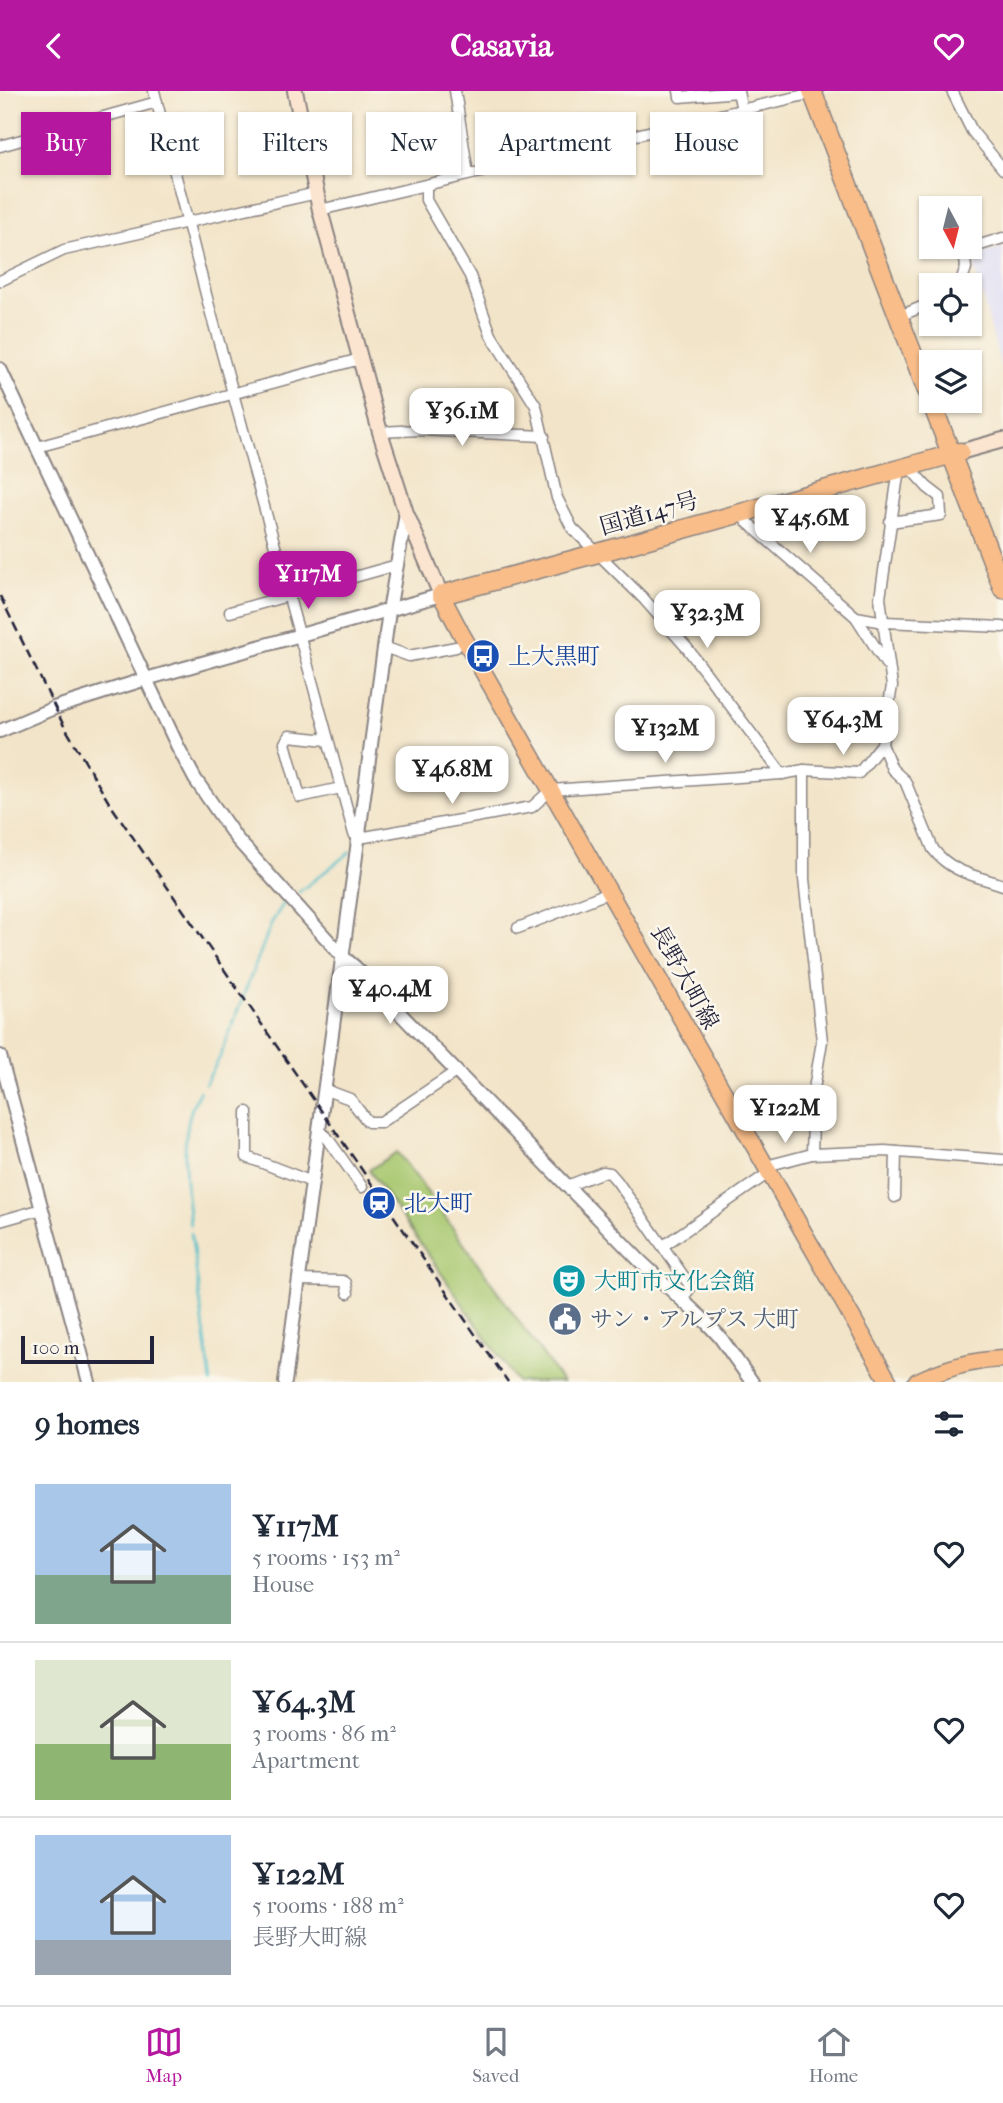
<!DOCTYPE html>
<html lang="en">
<head>
<meta charset="utf-8">
<style>
	:root { --surface:#fff; --page:#f6f6f7; --text:#1f2937; --muted:#747a83; --line:#e0e1e3; --accent:#b5179e }
	body { margin:0; font-family:"IM FELL French Canon","Noto Serif JP",serif; background:var(--page); color:var(--text); height:100vh; display:flex; flex-direction:column; font-size:26px; white-space:nowrap }
	* { box-sizing:border-box; margin:0 }
	p { font-size:23px; color:var(--muted) }
	.icon { flex:none; width:38px; height:38px; fill:none; stroke:currentColor; stroke-width:2; stroke-linecap:round; stroke-linejoin:round }
	.map { position:relative; height:1291px; overflow:hidden }
	.details { display:flex; flex-direction:column; background:var(--surface); flex:1 }
	.details>* { flex:none }
	.banner { position:absolute; left:21px; top:21px; width:962px; height:63px; display:flex; gap:14px }
	.needle { width:46px; rotate:173deg }
	.buttons { position:absolute; left:919px; top:105px; display:grid; gap:14px }
	.buttons a { display:grid; place-items:center; width:63px; height:63px; border-radius:0px; background:var(--surface); box-shadow:0 2px 5px #0004; font-size:35px }
	.scale { position:absolute; left:21px; bottom:18px; width:133px; box-sizing:border-box; padding-left:7px; border:4px solid #22223b; border-top:0; font-size:19px; line-height:24px; white-space:nowrap; color:#22223b; -webkit-text-stroke:5px #fbf7ec; paint-order:stroke }
	.price { position:absolute; translate:-50% -60px; padding:0 16px; border-radius:14px; background:#fff; color:#222; font-size:23px; line-height:46px; filter:drop-shadow(0 2px 4px #0008) }
	.price::after { content:''; position:absolute; left:50%; top:42px; width:21px; height:16px; margin-left:-10px; background:inherit; clip-path:polygon(0 0,100% 0,50% 100%) }
	.price.current { background:var(--accent); color:#fff }
	ul { padding:0; list-style:none }
	li { display:flex; align-items:center; gap:21px; height:175px; padding:0 35px }
	li+li { border-top:2px solid var(--line) }
	li span { display:grid; place-items:center; flex:none; width:196px; height:140px; border-radius:0px; color:#555 }
	li>.icon { margin-inline-start:auto }
	span .icon { width:84px; height:84px; fill:#fffc; stroke-width:1 }
	li b { font-size:30px }
	h2 { display:flex; justify-content:space-between; align-items:center; height:84px; padding:0 35px; font-size:30px }
	.tag { padding:0 24px; border-radius:0px; background:var(--surface); box-shadow:0 2px 5px #0004; font-size:24px; line-height:63px }
	.tag.current { background:var(--accent); color:#fff }
	header { display:flex; justify-content:space-between; align-items:center; height:91px; padding:0 35px; background:var(--accent); color:#fff; font-size:32px; font-weight:800 }
	.tab-bar { display:flex; justify-content:space-around; align-items:center; height:98px; border-top:2px solid var(--line); background:var(--surface); font-size:19px; color:var(--muted) }
	.tab-bar a { display:grid; justify-items:center; gap:4px }
	.tab-bar .current { color:var(--accent) }
	.map>svg:first-child { display:block }
</style>
</head>
<body>
<header><svg class="icon" aria-label="back" viewBox="0 0 24 24"><path d="M15 5l-7 7 7 7"/></svg>Casavia<svg class="icon" aria-label="heart" viewBox="0 0 24 24"><path d="M12 20l-8-8c-3-5 5-10 8-4 3-6 11-1 8 4z"/></svg></header>
<div class="map">
<svg width="1003" height="1291" viewBox="0 0 1003 1291">
	<rect width="100%" height="100%" fill="#fbf7ec"/>
	<filter id="ink" filterUnits="userSpaceOnUse"><feTurbulence type="fractalNoise" baseFrequency=".0143" numOctaves="2"/><feDisplacementMap in="SourceGraphic" scale="14" xChannelSelector="R" yChannelSelector="G"/><feConvolveMatrix kernelMatrix="1 2 1 2 8 2 1 2 1" color-interpolation-filters="sRGB"/></filter>
	<filter id="wash" filterUnits="userSpaceOnUse"><feTurbulence type="fractalNoise" baseFrequency=".00686" numOctaves="4" result="noise"/><feDisplacementMap in="SourceGraphic" scale="28" xChannelSelector="R" yChannelSelector="G"/><feGaussianBlur stdDeviation="1.57" result="paint"/><feColorMatrix in="noise" values="0 0 0 0 0 0 0 0 0 0 0 0 0 0 0 0 0 1.4 0 .05"/><feComposite in="paint" operator="in"/></filter>
	<g filter="url(#wash)">
		<rect width="100%" height="100%" fill="#f2e4c8"/>
		<polygon fill="#d7d7f8" points="1003,156 1003,284 972,166"/>
		<polygon fill="#a8c870" stroke="#657556" stroke-width="2" points="397,1061 420,1091 562,1291 517,1291 369,1079"/>
		<g fill="none" stroke-linecap="round" stroke-linejoin="round">
			<g stroke="#50bdc9" stroke-width="2.5">
				<polyline points="299,801 350,761"/>
				<polyline points="205,993 219,968 272,831 284,812"/>
				<path d="M 190,1134 C 186,1092 177,1037 200,1000"/>
				<polyline points="191,1142 211,1291"/>
			</g>
		</g>
	</g>
	<g filter="url(#ink)">
		<g fill="none" stroke-linecap="round" stroke-linejoin="round">
			<g stroke="#8a8382" stroke-width="13">
				<g id="minor">
					<polyline points="154,0 209,215 354,743 358,746 365,746 532,716 551,699 782,683 804,679 859,682 882,653"/>
					<polyline points="455,0 468,83"/>
					<polyline points="679,0 680,6 738,1 742,19"/>
					<polyline points="952,0 972,40 1003,78"/>
					<polyline points="0,55 157,11"/>
					<polyline points="426,95 426,109 470,185 491,244 536,315 557,407 572,437 643,507 687,557 782,683"/>
					<polyline points="320,119 813,2"/>
					<polyline points="0,190 64,159 317,102"/>
					<polyline points="960,194 966,177 964,159 1003,147"/>
					<polyline points="907,222 931,212"/>
					<polyline points="380,341 419,339 544,345"/>
					<polyline points="37,356 360,268"/>
					<path d="M 899,378 L 880,507 L 892,595 L 882,653 L 892,678 L 905,690 L 933,758 C 951,782 977,785 1003,794"/>
					<polyline points="741,422 747,431 856,526 886,573"/>
					<polyline points="890,431 941,424 940,406 927,396 908,375"/>
					<polyline points="230,521 397,474"/>
					<polyline points="856,526 884,531 1003,536"/>
					<polyline points="384,556 409,565 456,556"/>
					<polyline points="327,649 289,645 285,652 300,706 341,697"/>
					<polyline points="804,679 804,788 822,950 814,998 812,1063"/>
					<polyline points="518,837 610,801"/>
					<polyline points="326,999 350,1008 368,1031 381,1031 457,980"/>
					<polyline points="247,1021 247,1066 312,1091"/>
					<polyline points="319,1041 326,1045 362,1096"/>
					<polyline points="766,1075 812,1063 885,1060 1003,1069"/>
					<polyline points="567,1095 603,1081 610,1082 617,1090 691,1196 681,1209"/>
					<polyline points="895,1106 896,1061"/>
					<polyline points="0,1130 42,1118"/>
					<polyline points="663,1155 770,1081"/>
					<polyline points="299,1189 343,1190 346,1192 348,1202"/>
				</g>
			</g>
			<g stroke="#8a8382" stroke-width="16">
				<g id="tertiary">
					<polyline points="0,278 178,656 195,688 236,747 343,866 355,876 640,1170 707,1232 720,1246 752,1291"/>
					<polyline points="0,640 54,617 146,588 441,504"/>
					<polyline points="0,965 89,1291"/>
					<polyline points="285,1291 389,520 406,422"/>
				</g>
			</g>
			<g stroke="#8a8382" stroke-width="18">
				<g id="secondary">
					<polyline points="295,0 320,119 380,341 406,422 441,504"/>
					<polyline points="960,361 1003,349"/>
				</g>
			</g>
			<g stroke="#8a8382" stroke-width="19">
				<g id="primary">
					<polyline points="441,504 461,542 889,1291"/>
					<path d="M 916,1291 C 943,1278 973,1269 1003,1268"/>
				</g>
			</g>
			<g stroke="#8a8382" stroke-width="21">
				<g id="trunk">
					<polyline points="812,0 1003,498"/>
					<polyline points="441,504 598,462 960,361"/>
				</g>
			</g>
			<use href="#minor" stroke="#fff" stroke-width="10"/>
			<use href="#tertiary" stroke="#fff" stroke-width="12"/>
			<use href="#secondary" stroke="#fce5d0" stroke-width="14"/>
			<use href="#primary" stroke="#f8bd89" stroke-width="16"/>
			<use href="#trunk" stroke="#f8bd89" stroke-width="18"/>
			<polyline stroke="#22223b" stroke-width="2.5" stroke-dasharray="10 5" stroke-linecap="butt" points="0,505 63,633 108,710 508,1291"/>
		</g>
	</g>
	<defs>
		<g id="bus-disc" transform="scale(1.75)"><circle r="9.5" fill="#1a4fb4" stroke="#fbf7ec"/><path d="M-5-6H5V4H4V6H2V4H-2V6H-4V4H-5ZM-3.5-4V0h7V-4ZM-3.5 1.2v1.5H-2V1.2ZM2 1.2v1.5H3.5V1.2Z" fill="#fff"/></g>
		<g id="station-disc" transform="scale(1.75)"><circle r="9.5" fill="#1a4fb4" stroke="#fbf7ec"/><path d="M-3-6H3Q5-6 5-4V2Q5 4 3 4L4.5 6H3L1.5 4h-3L-3 6H-4.5L-3 4Q-5 4-5 2V-4Q-5-6-3-6ZM-3.5-4v3h7v-3ZM-3.5 1v1.5H-2V1ZM2 1v1.5H3.5V1Z" fill="#fff"/></g>
		<g id="theatre-disc" transform="scale(1.75)"><circle r="9.5" fill="#0f9aa8" stroke="#fbf7ec"/><path d="M-5-5.5Q0-4 5-5.5V0Q5 5 0 6Q-5 5-5 0ZM-3.3-2.5H-1v1.5H-3.3ZM1-2.5H3.3v1.5H1ZM-2.8 1Q0 5.5 2.8 1Z" fill="#fff"/></g>
		<g id="civic-disc" transform="scale(1.75)"><circle r="9.5" fill="#5c6f8a" stroke="#fbf7ec"/><path d="M-.6-6.5H3V-4.5H.6V-3L4-1V1h2V6H-6V1h2V-1L-.6-3ZM-1.2 2.5V6h2.4V2.5Z" fill="#fff"/></g>
	</defs>
	<g fill-rule="evenodd">
		<use href="#bus-disc" x="483" y="565"/>
		<use href="#station-disc" x="379" y="1112"/>
		<use href="#theatre-disc" x="569" y="1190"/>
		<use href="#civic-disc" x="565" y="1228"/>
	</g>
	<g text-anchor="middle" stroke-width="5" stroke-linejoin="round" paint-order="stroke">
		<g font-size="23" fill="#22223b" stroke="#fbf7ec">
			<text transform="translate(649 422) rotate(-16)" y="8">国道147号</text>
			<text transform="translate(685 886) rotate(61)" y="8">長野大町線</text>
		</g>
		<g font-size="23" fill="#164399" stroke="#fbf7ec" text-anchor="start">
			<text x="508" y="573">上大黒町</text>
			<text x="404" y="1120">北大町</text>
		</g>
		<g font-size="23" fill="#0d838f" stroke="#fbf7ec" text-anchor="start">
			<text x="594" y="1198">大町市文化会館</text>
		</g>
		<g font-size="23" fill="#4e5e75" stroke="#fbf7ec" text-anchor="start">
			<text x="590" y="1236">サン・アルプス 大町</text>
		</g>
	</g>
</svg>
<div class="buttons">
<a><svg class="needle" viewBox="-14 -14 28 28"><path d="M0-13l5 13h-10z" fill="#e53935"/><path d="M0 13l5-13h-10z" fill="#747a83"/></svg></a>
<a><svg class="icon" aria-label="locate" viewBox="0 0 24 24"><circle cx="12" cy="12" r="6"/><path d="M12 2v4M12 18v4M2 12h4M18 12h4"/></svg></a>
<a><svg class="icon" aria-label="layers" viewBox="0 0 24 24"><path d="M12 4l9 5-9 5-9-5zM3 14l9 5 9-5"/></svg></a>
</div>
<div class="scale">100 m</div>
<b class="price" style="left:462px;top:357px">¥36.1M</b>
<b class="price" style="left:810px;top:464px">¥45.6M</b>
<b class="price current" style="left:308px;top:520px">¥117M</b>
<b class="price" style="left:707px;top:559px">¥32.3M</b>
<b class="price" style="left:843px;top:666px">¥64.3M</b>
<b class="price" style="left:665px;top:674px">¥132M</b>
<b class="price" style="left:452px;top:715px">¥46.8M</b>
<b class="price" style="left:390px;top:935px">¥40.4M</b>
<b class="price" style="left:785px;top:1054px">¥122M</b>
<div class="banner">
<a class="tag current">Buy</a>
<a class="tag">Rent</a>
<a class="tag">Filters</a>
<a class="tag">New</a>
<a class="tag">Apartment</a>
<a class="tag">House</a>
</div>
</div>
<section class="details">
<h2>9 homes<svg class="icon" aria-label="filters" viewBox="0 0 24 24"><path d="M4 7h16M4 17h16"/><circle cx="9" cy="7" r="2"/><circle cx="15" cy="17" r="2"/></svg></h2>
<ul>
<li><span style="background:linear-gradient(#a9c7e8 65%,#7fa58c 0)"><svg class="icon" aria-label="home" viewBox="0 0 24 24"><path d="M3 11l9-7 9 7M6 9v11h12V9"/></svg></span><div><b>¥117M</b><p>5 rooms · 153 m²</p><p>House</p></div><svg class="icon" aria-label="heart" viewBox="0 0 24 24"><path d="M12 20l-8-8c-3-5 5-10 8-4 3-6 11-1 8 4z"/></svg></li>
<li><span style="background:linear-gradient(#dfe7d0 60%,#8fb573 0)"><svg class="icon" aria-label="home" viewBox="0 0 24 24"><path d="M3 11l9-7 9 7M6 9v11h12V9"/></svg></span><div><b>¥64.3M</b><p>3 rooms · 86 m²</p><p>Apartment</p></div><svg class="icon" aria-label="heart" viewBox="0 0 24 24"><path d="M12 20l-8-8c-3-5 5-10 8-4 3-6 11-1 8 4z"/></svg></li>
<li><span style="background:linear-gradient(#a9c7e8 75%,#9aa5b1 0)"><svg class="icon" aria-label="home" viewBox="0 0 24 24"><path d="M3 11l9-7 9 7M6 9v11h12V9"/></svg></span><div><b>¥122M</b><p>5 rooms · 188 m²</p><p>長野大町線</p></div><svg class="icon" aria-label="heart" viewBox="0 0 24 24"><path d="M12 20l-8-8c-3-5 5-10 8-4 3-6 11-1 8 4z"/></svg></li>
</ul>
</section>
<nav class="tab-bar">
<a class="current"><svg class="icon" aria-label="map" viewBox="0 0 24 24"><path d="M3 6l6-2 6 2 6-2v14l-6 2-6-2-6 2zM9 4v14M15 6v14"/></svg>Map</a>
<a><svg class="icon" aria-label="saved" viewBox="0 0 24 24"><path d="M7 4h10v16l-5-4-5 4z"/></svg>Saved</a>
<a><svg class="icon" aria-label="home" viewBox="0 0 24 24"><path d="M3 11l9-7 9 7M6 9v11h12V9"/></svg>Home</a>
</nav>
</body>
</html>
